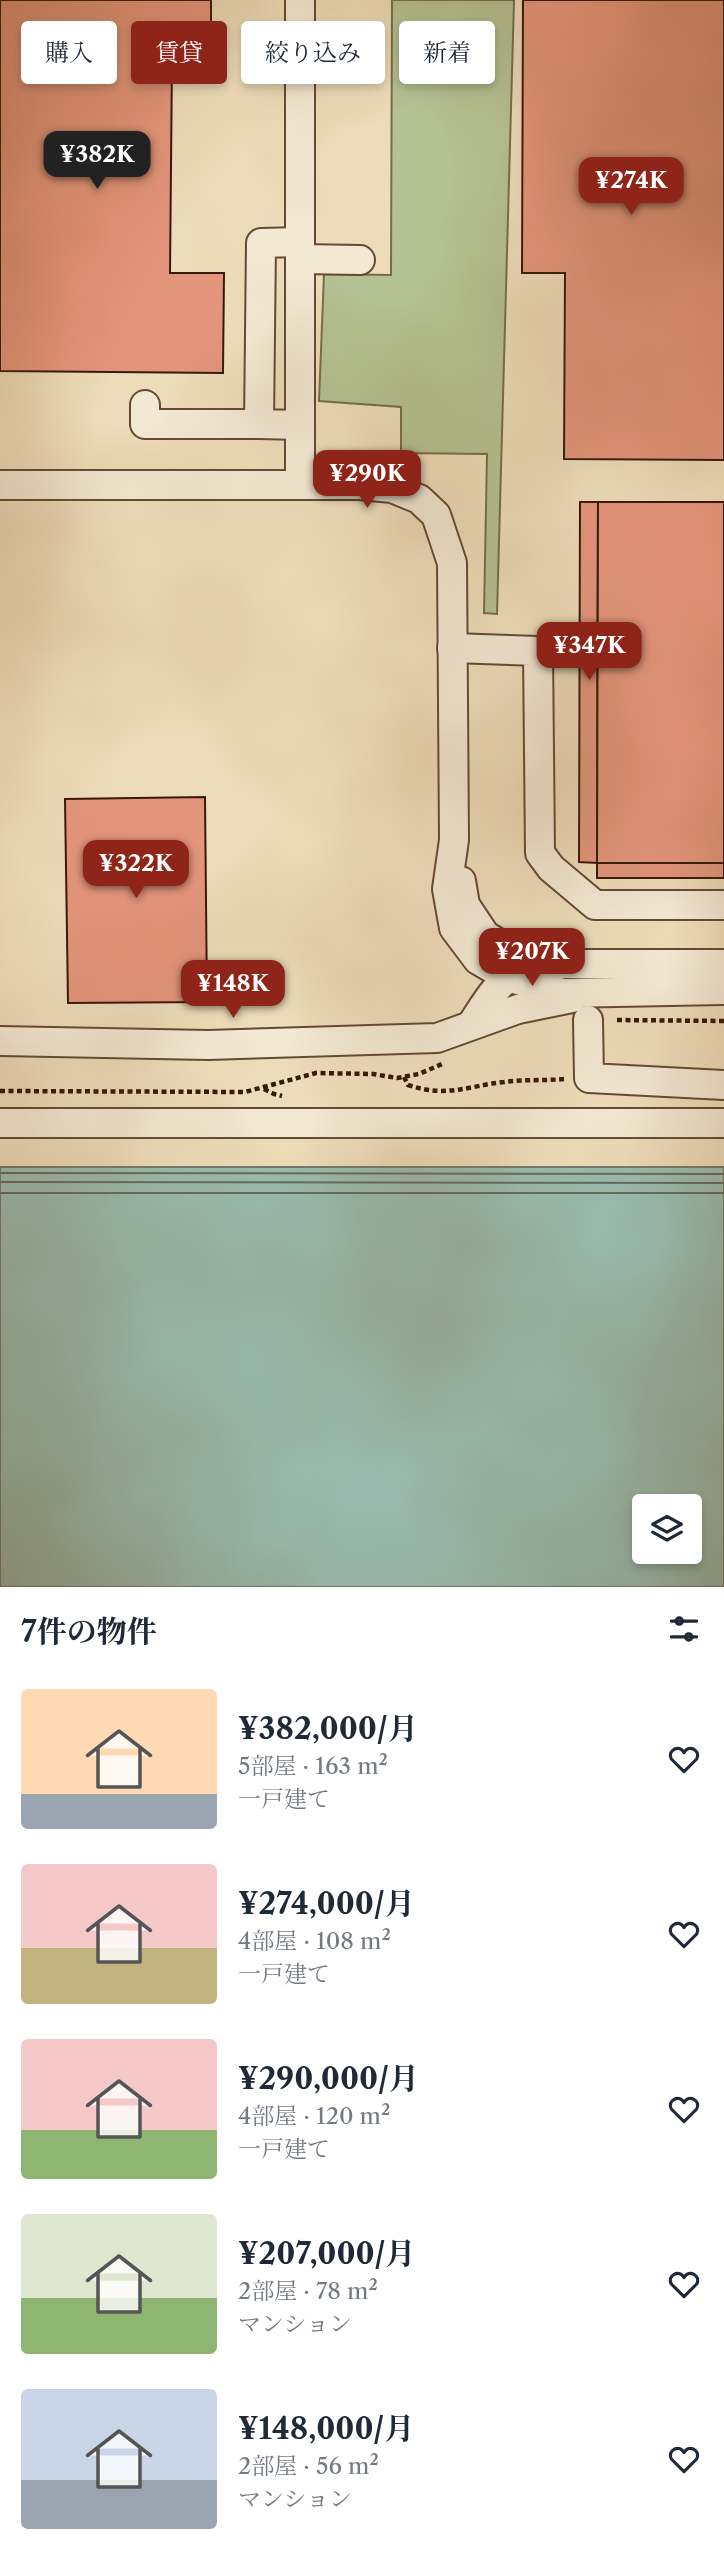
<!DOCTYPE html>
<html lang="ja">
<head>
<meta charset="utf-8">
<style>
	:root { --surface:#fff; --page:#f2f2f3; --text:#1f2937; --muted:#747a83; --accent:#8f2418 }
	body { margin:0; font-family:"Libre Caslon Text","Noto Serif JP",serif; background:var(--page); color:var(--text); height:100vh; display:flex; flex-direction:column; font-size:26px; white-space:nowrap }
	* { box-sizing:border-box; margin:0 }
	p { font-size:23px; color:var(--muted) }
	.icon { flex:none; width:38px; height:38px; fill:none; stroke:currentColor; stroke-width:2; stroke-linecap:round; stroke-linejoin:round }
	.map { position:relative; height:1587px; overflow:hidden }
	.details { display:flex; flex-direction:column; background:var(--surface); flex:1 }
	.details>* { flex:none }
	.hud { position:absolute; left:21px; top:21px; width:682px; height:63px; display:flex; gap:14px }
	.controls { position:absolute; left:632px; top:1494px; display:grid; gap:14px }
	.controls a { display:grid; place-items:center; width:70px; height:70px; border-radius:7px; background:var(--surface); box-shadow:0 4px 10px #0003; font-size:35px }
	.price { position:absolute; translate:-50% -60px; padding:0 16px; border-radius:14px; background:var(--accent); color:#fff; font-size:23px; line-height:46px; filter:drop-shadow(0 2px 4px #0008) }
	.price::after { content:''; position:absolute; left:50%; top:42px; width:21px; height:16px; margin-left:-10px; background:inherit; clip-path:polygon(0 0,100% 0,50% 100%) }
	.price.current { background:#222; color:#fff }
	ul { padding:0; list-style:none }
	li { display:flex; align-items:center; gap:21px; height:175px; padding:0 21px }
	li span { display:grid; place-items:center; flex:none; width:196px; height:140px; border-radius:7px; color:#555 }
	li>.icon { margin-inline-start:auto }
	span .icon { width:84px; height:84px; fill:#fffc; stroke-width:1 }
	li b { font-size:30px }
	h2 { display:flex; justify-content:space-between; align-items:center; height:84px; padding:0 21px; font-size:30px }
	.pill { padding:0 24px; border-radius:7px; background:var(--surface); box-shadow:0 4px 10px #0003; font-size:24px; line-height:63px }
	.pill.current { background:var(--accent); color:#fff }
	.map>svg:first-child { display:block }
</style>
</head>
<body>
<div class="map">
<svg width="724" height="1587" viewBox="0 0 724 1587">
	<rect width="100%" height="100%" fill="#eddcb9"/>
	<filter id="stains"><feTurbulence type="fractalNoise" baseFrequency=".00286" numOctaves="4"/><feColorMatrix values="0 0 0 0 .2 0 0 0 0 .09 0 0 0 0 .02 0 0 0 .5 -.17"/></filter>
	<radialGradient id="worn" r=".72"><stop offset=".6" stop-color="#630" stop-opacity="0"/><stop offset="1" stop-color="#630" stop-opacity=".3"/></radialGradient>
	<polygon fill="#b4c192" stroke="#766c4c" stroke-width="2" points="392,0 514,0 497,614 484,613 487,454 401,453 401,407 319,401 324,274 391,275"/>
	<path fill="#99bcb0" stroke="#727a6c" stroke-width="2" fill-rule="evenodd" d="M 0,1167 L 724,1167 L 724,1587 L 0,1587 ZM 644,1507 L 690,1507 L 690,1552 L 644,1552 Z"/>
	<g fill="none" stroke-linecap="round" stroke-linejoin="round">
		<g stroke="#686a5c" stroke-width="2">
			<polyline points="0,1173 724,1174"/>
			<polyline points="0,1182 724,1183"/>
			<polyline points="0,1193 724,1193"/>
		</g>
	</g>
	<g fill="#e3957b" stroke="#381807" stroke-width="2">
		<polygon points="0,0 211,0 211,59 172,59 170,273 224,273 223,373 0,371"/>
		<polygon points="523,0 724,0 724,460 564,459 565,273 522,273"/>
		<polygon points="580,502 598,502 597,863 579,862"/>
		<polygon points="598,502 724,502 724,863 597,863"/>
		<polygon points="205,797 207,1002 68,1003 65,799"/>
		<rect x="597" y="863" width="127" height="15"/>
	</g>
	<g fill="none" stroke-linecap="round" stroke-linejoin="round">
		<g stroke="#654934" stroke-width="32">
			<g id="minor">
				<polyline points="300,242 261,243 259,424 300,425"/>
				<polyline points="301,259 360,260"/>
				<polyline points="145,405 145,424 259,424"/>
				<polyline points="300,484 300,0"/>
				<polyline points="0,485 360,485 392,488 419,499 436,515 452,563 454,840 447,889 454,928 478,960 507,977 563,993 724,990"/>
				<polyline points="452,648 538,651 540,853 551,868 595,905 724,905"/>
				<polyline points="461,881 465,905 485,935 531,964 724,964"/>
				<polyline points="588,1020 589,1078 724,1085"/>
				<path d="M 472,1024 C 488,999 497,982 523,968"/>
				<polyline points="0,1041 208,1045 437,1038 518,1009 572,998"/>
				<polyline points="0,1123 724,1123"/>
			</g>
		</g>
		<g stroke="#381807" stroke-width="4.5" stroke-dasharray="5 3.5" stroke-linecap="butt">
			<polyline points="617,1020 724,1021"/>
			<path d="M 404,1077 L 408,1085 C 447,1098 467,1086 504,1082 C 524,1079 544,1081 564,1079"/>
			<polyline points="264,1089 274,1094 282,1096"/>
			<polyline points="0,1091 245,1092 316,1073 373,1074 397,1078 419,1074 442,1064"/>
		</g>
		<use href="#minor" stroke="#f3e8d2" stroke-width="28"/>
	</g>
	<rect width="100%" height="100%" filter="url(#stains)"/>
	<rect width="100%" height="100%" fill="url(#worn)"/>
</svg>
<div class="controls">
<a><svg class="icon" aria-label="layers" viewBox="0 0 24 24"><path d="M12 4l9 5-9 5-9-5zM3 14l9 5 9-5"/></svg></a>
</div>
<b class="price current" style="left:97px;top:191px">¥382K</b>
<b class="price" style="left:631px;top:217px">¥274K</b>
<b class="price" style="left:367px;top:510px">¥290K</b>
<b class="price" style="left:589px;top:682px">¥347K</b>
<b class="price" style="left:136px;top:900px">¥322K</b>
<b class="price" style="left:532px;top:988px">¥207K</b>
<b class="price" style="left:233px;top:1020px">¥148K</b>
<div class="hud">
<a class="pill">購入</a>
<a class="pill current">賃貸</a>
<a class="pill">絞り込み</a>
<a class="pill">新着</a>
</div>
</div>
<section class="details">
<h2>7件の物件<svg class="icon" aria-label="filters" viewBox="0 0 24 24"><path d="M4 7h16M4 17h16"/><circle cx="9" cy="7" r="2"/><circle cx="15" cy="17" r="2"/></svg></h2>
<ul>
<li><span style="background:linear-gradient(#ffd9b3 75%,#9aa5b1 0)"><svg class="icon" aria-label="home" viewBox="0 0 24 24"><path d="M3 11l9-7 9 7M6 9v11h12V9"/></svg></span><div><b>¥382,000/月</b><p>5部屋 · 163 m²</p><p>一戸建て</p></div><svg class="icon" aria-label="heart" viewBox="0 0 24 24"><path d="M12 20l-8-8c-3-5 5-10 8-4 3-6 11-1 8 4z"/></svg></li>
<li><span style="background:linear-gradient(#f6c9c9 60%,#c2b280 0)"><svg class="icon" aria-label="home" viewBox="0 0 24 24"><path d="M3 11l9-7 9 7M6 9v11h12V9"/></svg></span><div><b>¥274,000/月</b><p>4部屋 · 108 m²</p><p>一戸建て</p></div><svg class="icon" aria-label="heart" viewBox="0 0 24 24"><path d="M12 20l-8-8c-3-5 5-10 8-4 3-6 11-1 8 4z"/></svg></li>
<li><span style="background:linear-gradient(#f6c9c9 65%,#8fb573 0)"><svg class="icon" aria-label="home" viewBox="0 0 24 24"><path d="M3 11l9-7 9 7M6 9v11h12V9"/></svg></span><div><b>¥290,000/月</b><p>4部屋 · 120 m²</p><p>一戸建て</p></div><svg class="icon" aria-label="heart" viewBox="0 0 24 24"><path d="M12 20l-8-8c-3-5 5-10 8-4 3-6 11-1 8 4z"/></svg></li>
<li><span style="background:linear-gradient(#dfe7d0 60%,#8fb573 0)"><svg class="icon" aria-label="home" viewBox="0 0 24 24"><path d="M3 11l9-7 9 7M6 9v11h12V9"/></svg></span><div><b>¥207,000/月</b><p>2部屋 · 78 m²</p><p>マンション</p></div><svg class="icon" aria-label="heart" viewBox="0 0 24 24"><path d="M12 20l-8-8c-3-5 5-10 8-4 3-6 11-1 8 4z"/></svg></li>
<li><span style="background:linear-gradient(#c9d6e8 65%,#9aa5b1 0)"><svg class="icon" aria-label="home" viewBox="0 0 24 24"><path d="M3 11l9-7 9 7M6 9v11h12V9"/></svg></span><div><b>¥148,000/月</b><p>2部屋 · 56 m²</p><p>マンション</p></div><svg class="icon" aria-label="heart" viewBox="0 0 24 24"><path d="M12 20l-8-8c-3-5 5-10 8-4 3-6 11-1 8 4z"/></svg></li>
</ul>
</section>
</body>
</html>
